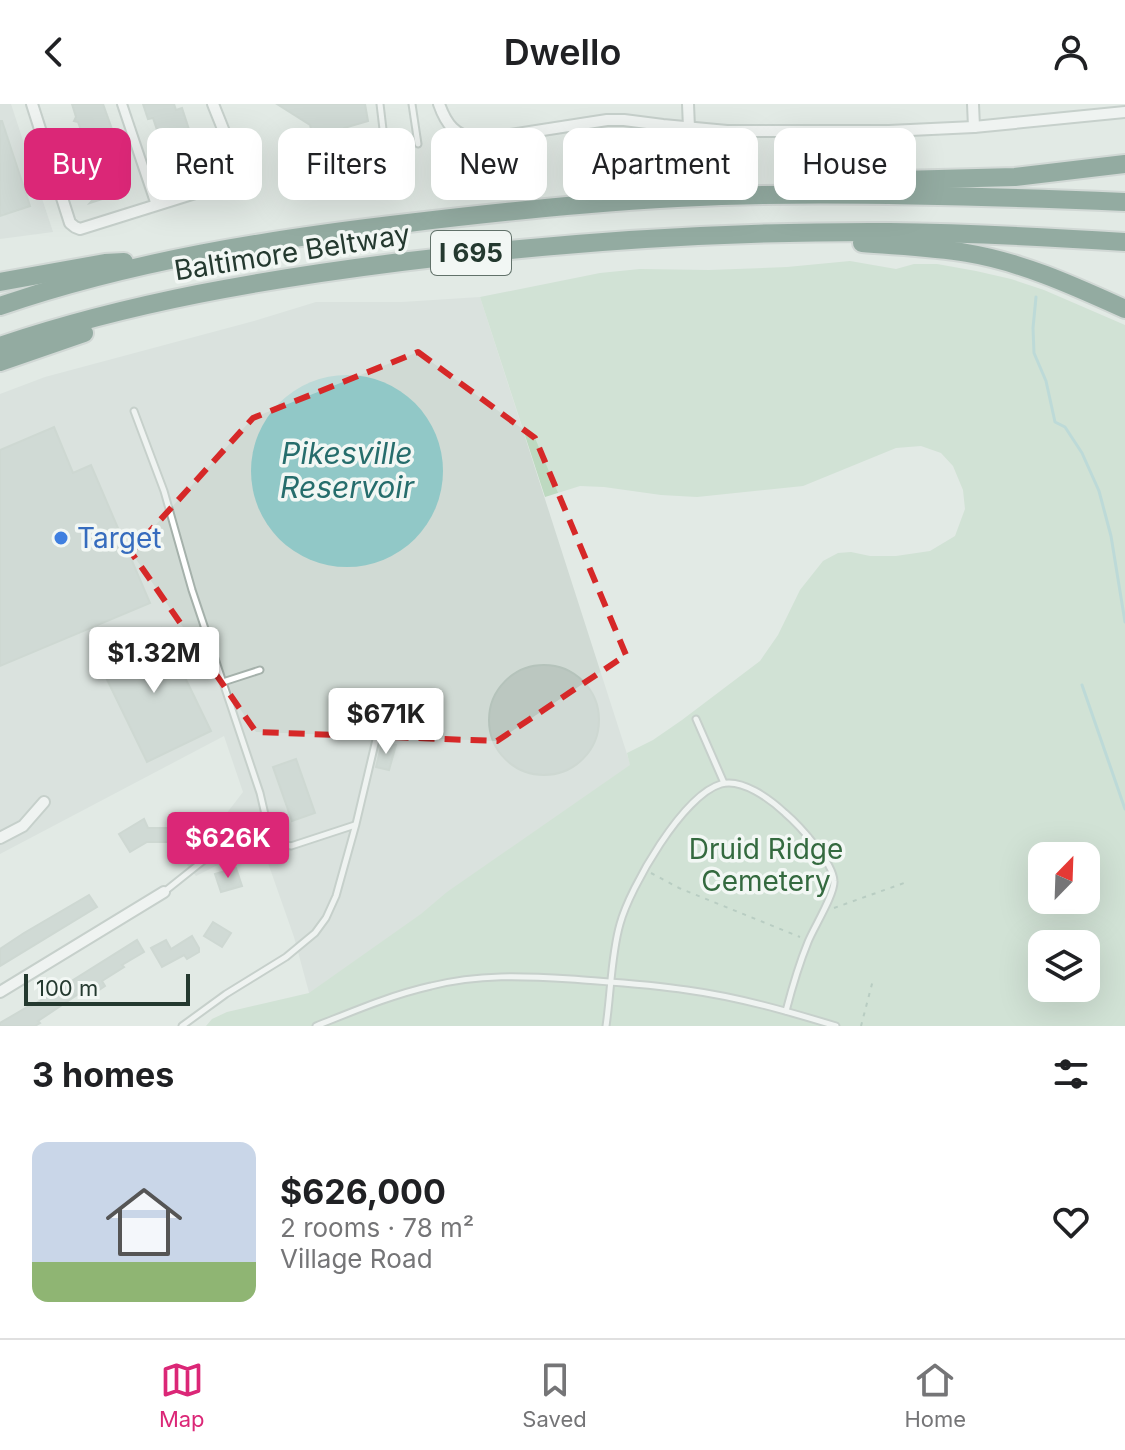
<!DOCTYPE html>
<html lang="en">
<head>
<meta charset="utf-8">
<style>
	:root { --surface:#fff; --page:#f2f2f2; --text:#202124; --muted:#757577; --line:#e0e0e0; --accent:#db2777 }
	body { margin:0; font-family:Inter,sans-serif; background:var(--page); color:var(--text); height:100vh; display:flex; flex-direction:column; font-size:30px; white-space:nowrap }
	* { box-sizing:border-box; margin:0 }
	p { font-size:26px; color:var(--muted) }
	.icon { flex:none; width:44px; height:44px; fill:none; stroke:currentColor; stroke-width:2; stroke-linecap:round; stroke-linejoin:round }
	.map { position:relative; height:922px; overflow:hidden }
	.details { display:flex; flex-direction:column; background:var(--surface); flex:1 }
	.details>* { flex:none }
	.hud { position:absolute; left:24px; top:24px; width:1078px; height:72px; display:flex; gap:16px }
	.needle { width:52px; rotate:23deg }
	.fabs { position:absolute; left:1028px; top:738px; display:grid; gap:16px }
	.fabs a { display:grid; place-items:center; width:72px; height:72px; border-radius:16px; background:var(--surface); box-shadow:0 8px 32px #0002; font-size:40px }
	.scale { position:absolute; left:24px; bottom:20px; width:166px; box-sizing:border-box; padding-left:8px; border:4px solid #24392f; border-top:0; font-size:22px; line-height:28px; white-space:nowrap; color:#24392f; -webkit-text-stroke:6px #f2f7f4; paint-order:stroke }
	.price { position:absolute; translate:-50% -68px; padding:0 18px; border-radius:8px; background:#fff; color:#222; font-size:26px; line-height:52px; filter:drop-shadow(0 2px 4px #0008) }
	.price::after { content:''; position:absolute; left:50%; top:48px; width:24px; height:18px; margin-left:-12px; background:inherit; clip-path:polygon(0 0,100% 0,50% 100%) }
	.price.selected { background:var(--accent); color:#fff }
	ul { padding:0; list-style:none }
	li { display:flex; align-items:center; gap:24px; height:200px; padding:0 32px }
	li+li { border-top:2px solid var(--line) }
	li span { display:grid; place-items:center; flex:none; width:224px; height:160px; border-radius:16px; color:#555 }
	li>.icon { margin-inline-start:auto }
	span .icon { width:96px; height:96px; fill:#fffc; stroke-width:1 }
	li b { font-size:34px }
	h2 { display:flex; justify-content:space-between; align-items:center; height:96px; padding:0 32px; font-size:34px }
	.pill { padding:0 28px; border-radius:16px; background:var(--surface); box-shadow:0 8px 32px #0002; font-size:28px; line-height:72px }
	.pill.selected { background:var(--accent); color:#fff }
	header { display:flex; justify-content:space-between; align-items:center; height:104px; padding:0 32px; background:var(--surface); font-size:36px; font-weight:600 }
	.dock { display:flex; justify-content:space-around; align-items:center; height:112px; border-top:2px solid var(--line); background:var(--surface); font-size:22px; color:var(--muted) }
	.dock a { display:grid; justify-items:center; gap:4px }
	.dock .selected { color:var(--accent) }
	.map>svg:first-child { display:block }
</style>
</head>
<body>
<header><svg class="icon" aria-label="back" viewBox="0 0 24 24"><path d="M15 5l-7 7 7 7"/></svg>Dwello<svg class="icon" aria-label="person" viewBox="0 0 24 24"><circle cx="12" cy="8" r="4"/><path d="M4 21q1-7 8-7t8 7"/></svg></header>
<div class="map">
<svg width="1125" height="922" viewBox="0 0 1125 922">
	<rect width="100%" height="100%" fill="#e2eae5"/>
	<g fill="#d0dad4">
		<polygon points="0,0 11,0 53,128 0,135"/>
		<polygon points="480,193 636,678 311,896 294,833 261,739 196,772 187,761 243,688 224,632 0,750 0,290 45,273 254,217 316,198 402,198"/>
	</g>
	<path fill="#bdd9c0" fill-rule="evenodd" d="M 850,157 L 896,165 L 914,160 L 937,160 L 976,167 L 1011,175 L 1044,186 L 1125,221 L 1125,922 L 206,922 L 212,915 L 227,908 L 309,889 L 421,810 L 447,788 L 630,661 L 627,649 L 653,636 L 682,616 L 760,557 L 778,531 L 800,486 L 823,457 L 838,449 L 851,448 L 870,452 L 896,452 L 930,447 L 955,432 L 965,405 L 963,386 L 953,362 L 941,349 L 921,342 L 896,344 L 803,382 L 697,393 L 661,391 L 604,383 L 580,382 L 545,393 L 480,193 L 600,169 L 640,165 L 709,166 L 787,163 ZM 1042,752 L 1086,752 L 1086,796 L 1042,796 ZM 1042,840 L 1086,840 L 1086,884 L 1042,884 Z"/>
	<circle fill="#91c8c7" cx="347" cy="367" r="96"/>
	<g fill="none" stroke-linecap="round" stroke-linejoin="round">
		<g stroke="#91c8c7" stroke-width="3">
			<polyline points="1036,193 1033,224 1034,249 1046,277 1055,318 1065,323 1082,349 1099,387 1111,432 1125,518"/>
			<polyline points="1082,581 1125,705"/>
		</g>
	</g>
	<g fill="#bbc7c0" stroke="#b5c3bb" stroke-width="2">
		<polygon points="72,0 103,0 113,28 108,30 127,87 90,99 103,84 94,82 86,63 80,39 83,38 83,32 78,18 74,17 76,13"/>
		<polygon points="143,0 174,0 176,6 182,4 201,62 172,71 153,14 148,15"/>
		<polygon points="277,0 365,0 368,17 344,24 344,27 313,33 310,21"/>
		<polygon points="0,17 2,17 30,102 0,112"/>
		<polygon points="54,323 73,369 91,361 150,499 0,562 0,346"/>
		<polygon points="161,524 211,627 147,658 97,555"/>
		<circle cx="544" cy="616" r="55"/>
		<polygon points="382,638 396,641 389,666 376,663"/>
		<polygon points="296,655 315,709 292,717 273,663"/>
		<polygon points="144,715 148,724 172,724 172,738 147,738 130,748 119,730"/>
		<polygon points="189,716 205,724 195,746 179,739"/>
		<polygon points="236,764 242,782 221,788 215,770"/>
		<polygon points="89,791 97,803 0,862 0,845 24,829"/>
		<polygon points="213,818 231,829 222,843 204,832"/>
		<polygon points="192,832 199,844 199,848 187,855 184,851 162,863 151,844 166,836 171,845"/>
		<polygon points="137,836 144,848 122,861 124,863 102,877 105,882 90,892 86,885 38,917 40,919 35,922 0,922 0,919 29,902 30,903"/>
	</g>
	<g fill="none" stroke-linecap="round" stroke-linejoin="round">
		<g stroke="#a5b1ab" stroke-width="9">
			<g id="service">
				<polyline points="380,0 385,42"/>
				<polyline points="412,0 418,40"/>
				<polyline points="134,307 164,387 192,486 260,689 267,719"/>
				<polyline points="223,578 260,566"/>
				<polyline points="696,615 724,679"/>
				<path d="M 164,788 L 233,733 L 245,725 L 267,719 C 272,731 277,739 291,742 L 355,721"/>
				<polyline points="182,922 226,890 286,853 315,829 326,814 336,792 356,720 378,627"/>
				<path d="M 316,922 C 354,907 391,891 431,882 C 479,870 523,872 571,875 C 610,878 649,880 687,886 C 738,893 787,907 836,922"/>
				<path d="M 606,922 C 611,889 611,851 620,820 C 630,783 683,691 721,680 C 742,674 770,695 785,709 C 799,721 833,758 834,777 C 835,790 814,823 808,838 C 799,860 792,884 786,907"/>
			</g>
		</g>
		<g stroke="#a5b1ab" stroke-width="12">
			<polyline id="pedestrian" points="122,0 156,101"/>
		</g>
		<g stroke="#a5b1ab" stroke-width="14">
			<g id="minor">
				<path d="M 32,0 L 70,119 L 75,123 L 80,125 L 224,80 C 228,77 232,75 234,71 C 239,60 218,13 213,0"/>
				<path d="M 439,0 C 446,20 455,32 478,36 L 607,16 L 624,16 L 663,21 L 727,27 L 889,27 L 974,23 L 1125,8"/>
				<polyline points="688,0 689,24"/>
				<polyline points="973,0 974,23"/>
				<polyline points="0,734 23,722 44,698"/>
				<polyline points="0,888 164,788"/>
			</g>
		</g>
		<g stroke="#bdc4c1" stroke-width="22">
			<g id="motorway">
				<polyline points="853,81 900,76 1015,73 1125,60"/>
				<path d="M 862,139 C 897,142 933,143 967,149 C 1022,158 1074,182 1125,205"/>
				<polyline points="0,178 105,159 124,158"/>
				<path d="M 0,202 C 131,157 270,135 408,119 C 525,105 644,93 763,91 C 884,89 1004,93 1125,98"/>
				<path d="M 0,242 C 130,198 266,175 401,158 C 563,138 727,127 890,128 C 968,129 1047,133 1125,138"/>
				<polyline points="0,258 84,229"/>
			</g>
		</g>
		<g stroke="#86aa98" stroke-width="2" stroke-dasharray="4 6" stroke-linecap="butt">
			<polyline points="651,769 679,784 800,833"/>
			<polyline points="834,804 904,779"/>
			<polyline points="861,922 873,876"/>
		</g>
		<use href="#service" stroke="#fff" stroke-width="5"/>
		<use href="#pedestrian" stroke="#fff" stroke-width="8"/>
		<use href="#minor" stroke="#fff" stroke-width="10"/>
		<use href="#motorway" stroke="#34614f" stroke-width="18"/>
	</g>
	<path d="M0 0H1125V922H0ZM 418,248 L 535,334 L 626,551 L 497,637 L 256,628 L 131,448 L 253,314 Z" fill="#e2eae5" fill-opacity=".55" fill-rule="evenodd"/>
	<path fill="none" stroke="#d62828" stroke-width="6" stroke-dasharray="16 10" stroke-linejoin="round" d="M 418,248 L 535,334 L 626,551 L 497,637 L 256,628 L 131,448 L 253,314 Z"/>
	<circle fill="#3f7fe0" stroke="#f2f7f4" stroke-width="3" cx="61" cy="434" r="8"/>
	<g text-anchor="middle" stroke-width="7" stroke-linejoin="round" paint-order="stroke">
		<rect fill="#f2f7f4" stroke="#62726a" stroke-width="2" x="431" y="127" width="80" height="44" rx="6"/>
		<g font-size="26" font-weight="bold" fill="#24392f">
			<text x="471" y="158">I 695</text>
		</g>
		<g font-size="28" fill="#24392f" stroke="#f2f7f4">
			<text transform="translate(292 148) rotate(-9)" y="10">Baltimore Beltway</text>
		</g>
		<g font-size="28" fill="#366cbe" stroke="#f2f7f4" text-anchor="start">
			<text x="77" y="444">Target</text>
		</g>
		<g font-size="28" fill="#346a3f" stroke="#f2f7f4">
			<text x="766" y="755">Druid Ridge<tspan x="766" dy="32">Cemetery</tspan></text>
		</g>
		<g font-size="30" font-style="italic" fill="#266d6c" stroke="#f2f7f4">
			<text x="347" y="360">Pikesville<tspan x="347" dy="34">Reservoir</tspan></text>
		</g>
	</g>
</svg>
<div class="fabs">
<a><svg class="needle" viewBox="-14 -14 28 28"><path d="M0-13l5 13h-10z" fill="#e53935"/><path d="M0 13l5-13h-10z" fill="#757577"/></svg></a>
<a><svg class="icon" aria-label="layers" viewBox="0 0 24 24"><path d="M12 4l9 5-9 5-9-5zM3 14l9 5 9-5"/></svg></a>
</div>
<div class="scale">100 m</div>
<b class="price" style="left:154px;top:591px">$1.32M</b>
<b class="price" style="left:386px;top:652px">$671K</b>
<b class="price selected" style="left:228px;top:776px">$626K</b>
<div class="hud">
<a class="pill selected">Buy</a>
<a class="pill">Rent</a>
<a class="pill">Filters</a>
<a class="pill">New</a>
<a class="pill">Apartment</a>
<a class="pill">House</a>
</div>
</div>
<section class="details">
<h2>3 homes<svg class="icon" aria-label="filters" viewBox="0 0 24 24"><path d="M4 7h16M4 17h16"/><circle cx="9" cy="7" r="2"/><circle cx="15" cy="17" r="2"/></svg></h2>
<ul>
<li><span style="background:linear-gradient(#c9d6e8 75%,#8fb573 0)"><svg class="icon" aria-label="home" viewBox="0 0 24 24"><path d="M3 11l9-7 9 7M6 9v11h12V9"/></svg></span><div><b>$626,000</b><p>2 rooms · 78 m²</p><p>Village Road</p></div><svg class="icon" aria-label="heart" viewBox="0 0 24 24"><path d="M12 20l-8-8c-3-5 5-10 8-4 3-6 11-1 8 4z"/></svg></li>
</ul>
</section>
<nav class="dock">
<a class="selected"><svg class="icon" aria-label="map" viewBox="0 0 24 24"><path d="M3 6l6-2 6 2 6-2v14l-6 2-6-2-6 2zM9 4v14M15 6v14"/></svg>Map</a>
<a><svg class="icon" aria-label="saved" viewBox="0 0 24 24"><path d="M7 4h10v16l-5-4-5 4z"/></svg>Saved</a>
<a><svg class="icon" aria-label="home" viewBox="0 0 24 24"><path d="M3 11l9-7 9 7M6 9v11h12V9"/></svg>Home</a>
</nav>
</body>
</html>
